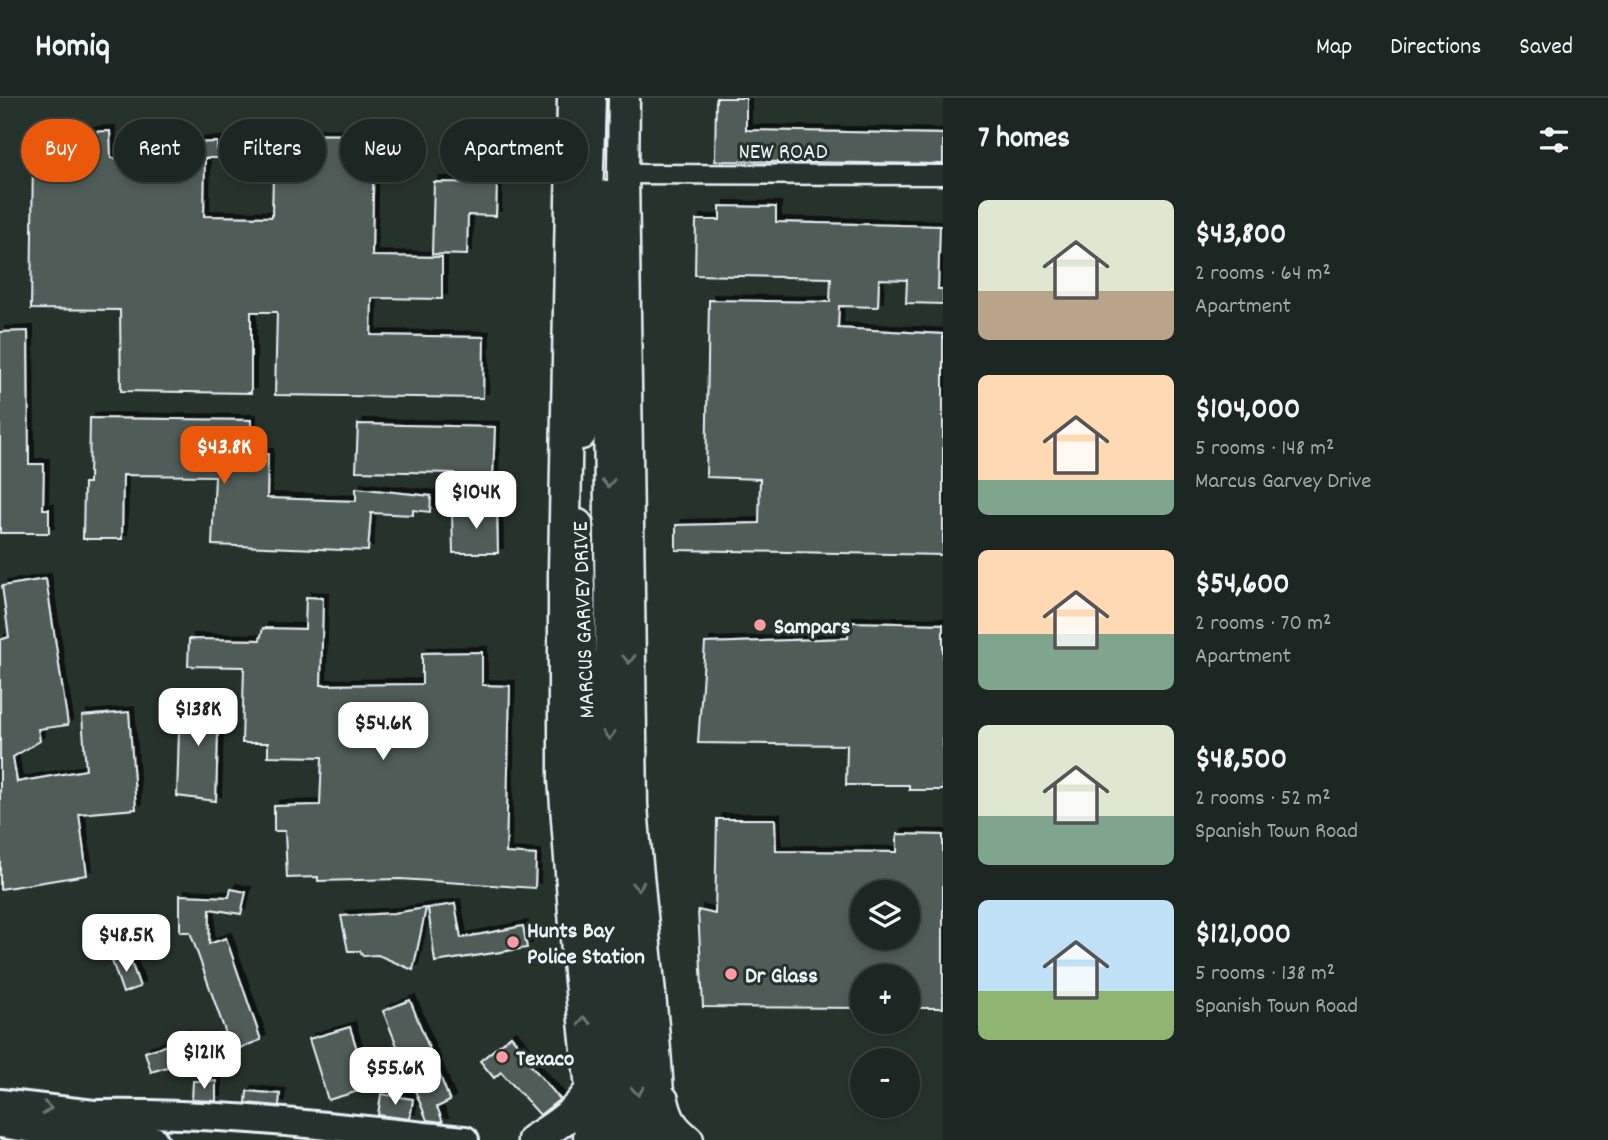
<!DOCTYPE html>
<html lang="en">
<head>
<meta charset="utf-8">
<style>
	:root { --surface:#1c2622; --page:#252e2a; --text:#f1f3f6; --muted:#a0a5a5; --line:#3a4340; --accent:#ea580c }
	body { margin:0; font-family:Dekko,sans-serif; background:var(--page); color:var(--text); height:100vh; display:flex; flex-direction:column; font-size:26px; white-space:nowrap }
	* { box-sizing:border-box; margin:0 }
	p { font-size:23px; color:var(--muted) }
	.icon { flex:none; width:38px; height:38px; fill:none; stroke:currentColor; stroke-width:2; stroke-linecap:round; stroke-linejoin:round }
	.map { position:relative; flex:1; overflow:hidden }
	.panel { display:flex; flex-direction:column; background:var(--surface); width:665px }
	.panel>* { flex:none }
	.top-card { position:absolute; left:21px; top:21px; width:665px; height:63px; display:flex; gap:14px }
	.fabs { position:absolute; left:850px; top:782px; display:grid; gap:14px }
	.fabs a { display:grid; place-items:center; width:70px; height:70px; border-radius:50%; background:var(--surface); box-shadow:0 4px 10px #0003,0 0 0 2px var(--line); font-size:35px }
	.price { position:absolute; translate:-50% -60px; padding:0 16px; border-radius:14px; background:#fff; color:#222; font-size:23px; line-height:46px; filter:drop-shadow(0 2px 4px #0008) }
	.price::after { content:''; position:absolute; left:50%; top:42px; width:21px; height:16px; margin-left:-10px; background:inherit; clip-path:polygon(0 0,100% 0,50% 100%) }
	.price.selected { background:var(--accent); color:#fff }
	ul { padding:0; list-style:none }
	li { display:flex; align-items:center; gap:21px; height:175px; padding:0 35px }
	li span { display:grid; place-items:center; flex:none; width:196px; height:140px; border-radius:10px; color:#555 }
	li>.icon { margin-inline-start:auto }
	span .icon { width:84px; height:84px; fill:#fffc; stroke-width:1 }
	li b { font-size:30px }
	h2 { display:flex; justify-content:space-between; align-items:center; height:84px; padding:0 35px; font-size:30px }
	.chip { padding:0 24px; border-radius:32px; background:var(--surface); box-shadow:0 4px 10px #0003,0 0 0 2px var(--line); font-size:24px; line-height:63px }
	.chip.selected { background:var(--accent); color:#fff }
	header { display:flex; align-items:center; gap:42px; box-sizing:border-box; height:98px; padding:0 35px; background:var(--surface); border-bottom:2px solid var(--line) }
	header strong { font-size:33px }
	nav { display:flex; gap:38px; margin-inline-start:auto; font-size:24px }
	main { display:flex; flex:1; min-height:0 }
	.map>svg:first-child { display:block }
</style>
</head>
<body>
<header>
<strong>Homiq</strong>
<nav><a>Map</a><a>Directions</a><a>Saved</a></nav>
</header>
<main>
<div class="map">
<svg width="943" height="1042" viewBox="0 0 943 1042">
	<defs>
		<filter id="shadow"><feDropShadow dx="5" dy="-5" stdDeviation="0" flood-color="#0009"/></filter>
	</defs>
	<rect width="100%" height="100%" fill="#26332d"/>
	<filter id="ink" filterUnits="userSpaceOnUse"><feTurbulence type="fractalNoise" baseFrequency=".0143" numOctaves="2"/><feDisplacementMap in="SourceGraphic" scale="14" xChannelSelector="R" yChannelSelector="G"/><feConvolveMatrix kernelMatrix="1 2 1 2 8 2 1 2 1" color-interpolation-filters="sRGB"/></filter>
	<g filter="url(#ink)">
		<g fill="#505c59" stroke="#e8f1f8" stroke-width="2" fill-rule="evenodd" filter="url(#shadow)">
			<polygon points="716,0 746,0 746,32 943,36 943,66 715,63"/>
			<polygon points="110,33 111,60 185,61 185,45 217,44 217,60 205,60 204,118 272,119 274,36 374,37 372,158 442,159 442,201 372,200 371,237 484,239 483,300 275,297 277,214 251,214 251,295 121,293 120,212 31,211 33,59 83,60 83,34"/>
			<polygon points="434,84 497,85 496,118 468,117 467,157 432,156"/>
			<polygon points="720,108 776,109 776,124 940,128 938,191 943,191 943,206 906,205 907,182 879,181 878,209 839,208 838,230 943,236 943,457 676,452 676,427 759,425 760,381 706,379 709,202 830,204 831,180 695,177 696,122 720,122"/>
			<polygon points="28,233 29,366 44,366 43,411 49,411 49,435 0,435 0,234"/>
			<polygon points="90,320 251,322 251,356 268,356 267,400 356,403 356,390 431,398 430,414 413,412 413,417 371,415 368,453 212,447 215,378 123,377 122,441 83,441 84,385 89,385"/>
			<polygon points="358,326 495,329 493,379 455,378 455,375 356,373"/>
			<polygon points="497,409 498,455 453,455 452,414 479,413 478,410"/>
			<polygon points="46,481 68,627 38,631 40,643 13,659 17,684 86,672 82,618 129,614 136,711 79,716 87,777 0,791 0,542 9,539 2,488"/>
			<polygon points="306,499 323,500 321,587 422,586 422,555 482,554 482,587 510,588 506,755 536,757 535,790 400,781 318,783 318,779 287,780 285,733 274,733 274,708 320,707 322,659 268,658 268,645 242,645 244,569 188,568 189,541 260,542 263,530 305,531"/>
			<polygon points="848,524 943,526 943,692 909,692 909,687 846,687 847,647 698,645 705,545 848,540"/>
			<polygon points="180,600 219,600 216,703 177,698"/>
			<path d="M 717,721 L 775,721 L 776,753 L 897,754 L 897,736 L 943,737 L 943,910 L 908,910 L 908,878 L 863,878 L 863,910 L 703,909 L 698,812 L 715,816 ZM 863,794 L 908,794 L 908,840 L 863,840 Z"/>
			<polygon points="231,791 246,794 241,816 210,811 209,846 226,840 261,942 232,953 190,834 180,834 180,797 229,799"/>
			<polygon points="455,806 461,840 523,828 527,850 435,864 428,810"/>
			<polygon points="426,810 413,872 378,857 363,858 360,853 348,853 341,818 394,815"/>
			<polygon points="129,858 140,889 123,895 112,863"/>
			<polygon points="410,902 450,1003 437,1009 443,1024 427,1022 383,913"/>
			<polygon points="350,929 369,990 328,1002 309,941"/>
			<polygon points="185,937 193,961 151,974 145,954 171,946 170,942"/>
			<polygon points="511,938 525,954 522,957 560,1001 540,1017 501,974 494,980 480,963"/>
			<polygon points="193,983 216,983 216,1003 192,1002"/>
			<polygon points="247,993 280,996 279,1008 246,1005"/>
			<polygon points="381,996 413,1001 410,1021 378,1017"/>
		</g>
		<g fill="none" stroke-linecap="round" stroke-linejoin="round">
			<g stroke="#e8f1f8" stroke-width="23">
				<polyline id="minor" points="623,76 943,77"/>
			</g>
			<g stroke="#e8f1f8" stroke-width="32">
				<g id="secondary">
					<polyline points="0,1005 111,1018"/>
					<path d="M 93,1016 C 217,1013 342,1030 465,1042"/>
					<polyline points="0,1026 53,1034 154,1042"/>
				</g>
			</g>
			<g stroke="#e8f1f8" stroke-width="33">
				<g id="primary">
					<polyline points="607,97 611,755 642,1033 641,1042"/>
					<polyline points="581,337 591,0"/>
					<polyline points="578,426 583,590 591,748 615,967 617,1042"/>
				</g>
			</g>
			<g stroke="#e8f1f8" stroke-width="35">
				<g id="trunk">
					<polyline points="573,0 564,473 564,681 577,854 591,991 589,1042"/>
					<path d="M 624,0 L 623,76 L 632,707 C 640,819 657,930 660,1042"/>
					<path d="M 663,1002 C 667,1021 673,1031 688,1042"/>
					<path d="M 533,1042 C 556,1028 577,1014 591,991"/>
				</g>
			</g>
			<use href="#minor" stroke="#26332d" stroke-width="18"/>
			<use href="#secondary" stroke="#26332d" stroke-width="26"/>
			<use href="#primary" stroke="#26332d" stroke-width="28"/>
			<use href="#trunk" stroke="#26332d" stroke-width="30"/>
		</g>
		<defs><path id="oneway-chevron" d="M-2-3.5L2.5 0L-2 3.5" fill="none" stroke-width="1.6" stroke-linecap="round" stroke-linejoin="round" transform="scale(1.75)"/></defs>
		<g stroke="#6a7674">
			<use href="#oneway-chevron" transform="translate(608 385) rotate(90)"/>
			<use href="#oneway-chevron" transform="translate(629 561) rotate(89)"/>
			<use href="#oneway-chevron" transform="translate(609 637) rotate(90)"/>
			<use href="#oneway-chevron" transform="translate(638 788) rotate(86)"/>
			<use href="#oneway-chevron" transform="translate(584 923) rotate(-96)"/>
			<use href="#oneway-chevron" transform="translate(638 993) rotate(85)"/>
			<use href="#oneway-chevron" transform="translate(47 1010) rotate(7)"/>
		</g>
	</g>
	<g fill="#ff9aa2" stroke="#26332d" stroke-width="2.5">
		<circle cx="760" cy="527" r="7"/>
		<circle cx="513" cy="844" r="7"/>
		<circle cx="731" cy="876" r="7"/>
		<circle cx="502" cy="959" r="7"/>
	</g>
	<g text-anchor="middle" stroke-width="6" stroke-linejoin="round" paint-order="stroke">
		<g font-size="23" fill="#e8f1f8" stroke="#26332d">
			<text x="783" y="60">NEW ROAD</text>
			<text transform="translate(582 522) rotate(-92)" y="8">MARCUS GARVEY DRIVE</text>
		</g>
		<g font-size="23" font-weight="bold" fill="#e8f1f8" stroke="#26332d" text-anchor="start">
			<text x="774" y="535">Sampars</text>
			<text x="527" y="839">Hunts Bay<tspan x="527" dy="26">Police Station</tspan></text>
			<text x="745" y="884">Dr Glass</text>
			<text x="516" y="967">Texaco</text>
		</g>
	</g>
</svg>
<div class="fabs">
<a><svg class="icon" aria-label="layers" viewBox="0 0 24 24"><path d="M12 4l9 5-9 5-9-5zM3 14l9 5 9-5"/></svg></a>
<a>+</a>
<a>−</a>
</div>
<b class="price selected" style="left:224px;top:388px">$43.8K</b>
<b class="price" style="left:476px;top:433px">$104K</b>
<b class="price" style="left:198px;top:650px">$138K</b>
<b class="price" style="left:383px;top:664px">$54.6K</b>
<b class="price" style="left:126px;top:876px">$48.5K</b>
<b class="price" style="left:204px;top:993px">$121K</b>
<b class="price" style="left:395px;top:1009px">$55.6K</b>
<div class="top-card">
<a class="chip selected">Buy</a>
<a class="chip">Rent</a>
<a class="chip">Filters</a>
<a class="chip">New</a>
<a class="chip">Apartment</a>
</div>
</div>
<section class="panel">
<h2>7 homes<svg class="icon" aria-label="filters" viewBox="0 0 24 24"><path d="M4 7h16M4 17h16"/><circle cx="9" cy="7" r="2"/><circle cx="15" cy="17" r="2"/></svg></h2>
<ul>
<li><span style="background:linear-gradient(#dfe7d0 65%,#b9a48a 0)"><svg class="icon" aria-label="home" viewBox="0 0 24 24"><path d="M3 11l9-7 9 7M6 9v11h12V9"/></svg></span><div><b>$43,800</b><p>2 rooms · 64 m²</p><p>Apartment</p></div></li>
<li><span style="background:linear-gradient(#ffd9b3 75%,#7fa58c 0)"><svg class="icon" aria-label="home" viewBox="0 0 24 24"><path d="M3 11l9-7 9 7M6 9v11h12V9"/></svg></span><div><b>$104,000</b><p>5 rooms · 148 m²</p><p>Marcus Garvey Drive</p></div></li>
<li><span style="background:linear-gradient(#ffd9b3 60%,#7fa58c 0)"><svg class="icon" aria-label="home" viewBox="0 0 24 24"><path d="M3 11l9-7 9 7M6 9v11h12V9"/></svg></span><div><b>$54,600</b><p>2 rooms · 70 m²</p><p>Apartment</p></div></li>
<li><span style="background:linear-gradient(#dfe7d0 65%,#7fa58c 0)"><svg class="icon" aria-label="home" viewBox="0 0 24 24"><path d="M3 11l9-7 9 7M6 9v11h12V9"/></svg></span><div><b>$48,500</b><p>2 rooms · 52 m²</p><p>Spanish Town Road</p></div></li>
<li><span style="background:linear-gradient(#bfe0f5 65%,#8fb573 0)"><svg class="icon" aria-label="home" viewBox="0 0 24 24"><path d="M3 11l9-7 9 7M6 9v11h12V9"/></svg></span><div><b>$121,000</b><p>5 rooms · 138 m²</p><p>Spanish Town Road</p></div></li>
</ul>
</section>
</main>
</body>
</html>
